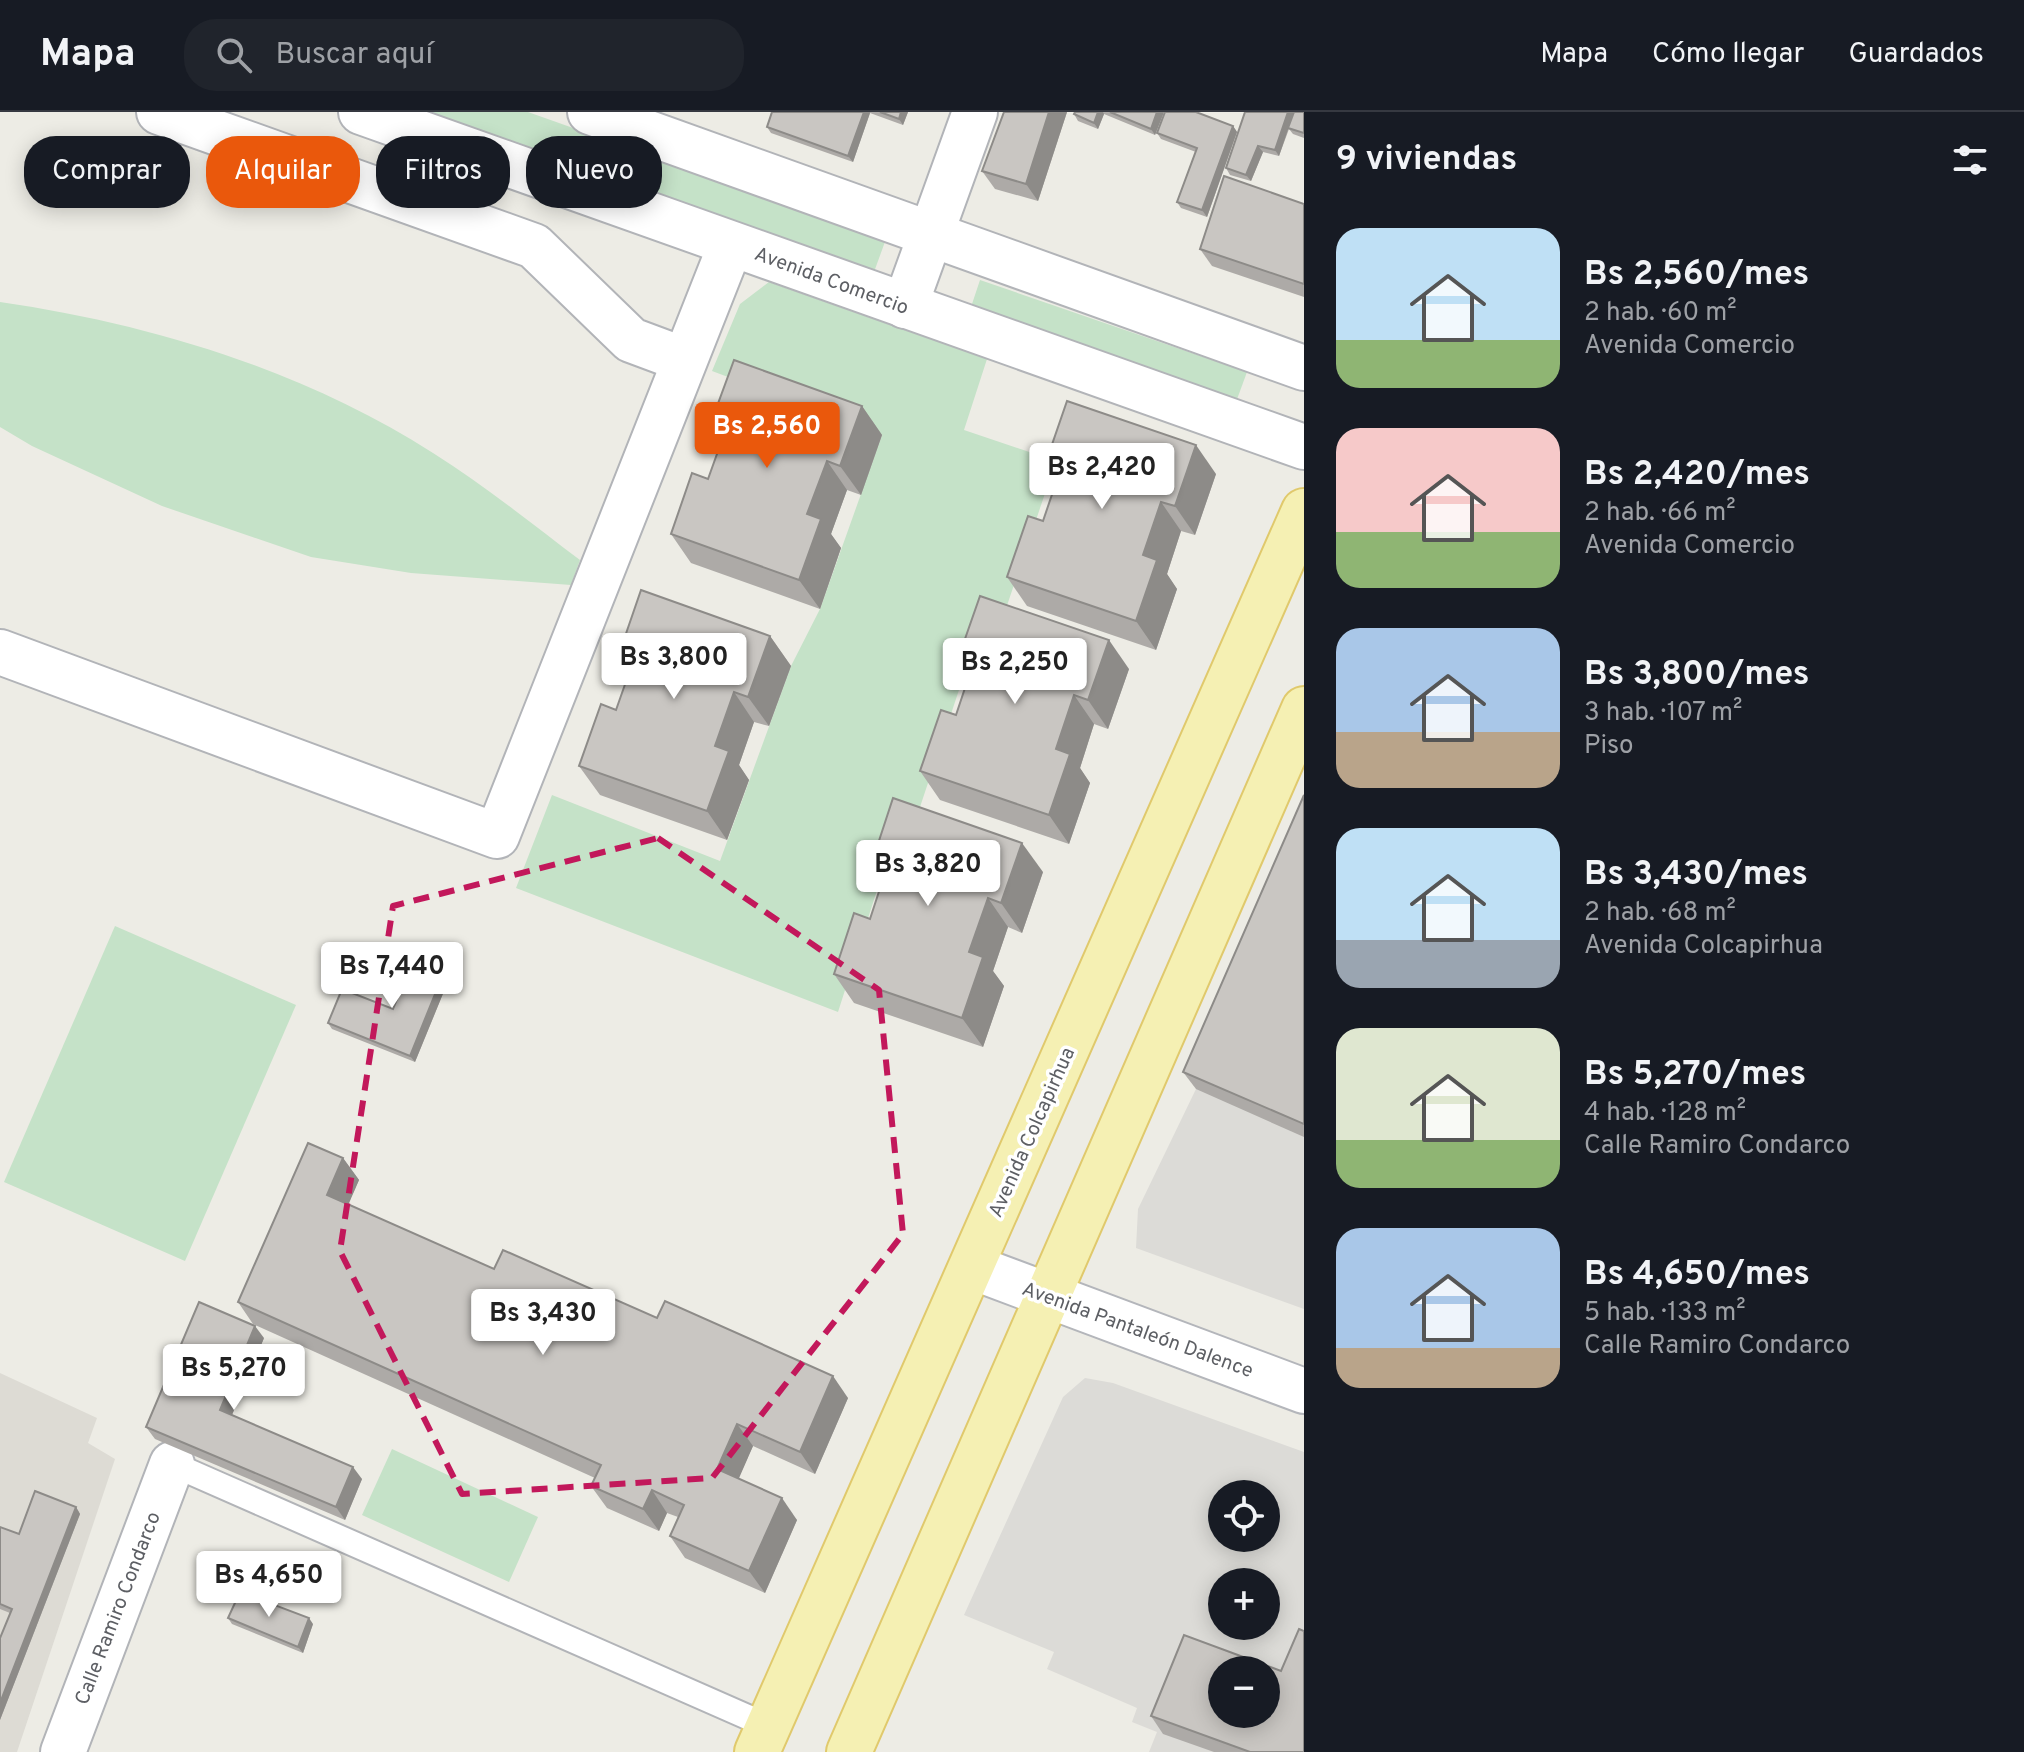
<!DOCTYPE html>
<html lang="es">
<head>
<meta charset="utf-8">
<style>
	:root { --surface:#171b24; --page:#20242c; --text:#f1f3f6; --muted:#9ea1a6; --line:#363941; --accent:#ea580c }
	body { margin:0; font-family:Overpass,sans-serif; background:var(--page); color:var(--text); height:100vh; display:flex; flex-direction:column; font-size:30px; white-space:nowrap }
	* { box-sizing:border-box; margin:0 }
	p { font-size:26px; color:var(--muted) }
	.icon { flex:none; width:44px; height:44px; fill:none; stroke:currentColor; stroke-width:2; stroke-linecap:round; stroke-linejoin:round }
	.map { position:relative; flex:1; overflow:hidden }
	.drawer { display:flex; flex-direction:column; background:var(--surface); width:720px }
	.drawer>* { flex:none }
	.guide { position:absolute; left:24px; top:24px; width:760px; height:72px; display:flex; gap:16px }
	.buttons { position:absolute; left:1208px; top:1368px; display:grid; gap:16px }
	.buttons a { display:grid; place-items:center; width:72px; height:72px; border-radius:50%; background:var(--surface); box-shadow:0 4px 20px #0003; font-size:40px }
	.price { position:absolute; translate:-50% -68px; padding:0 18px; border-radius:8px; background:#fff; color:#222; font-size:26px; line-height:52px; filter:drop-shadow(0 2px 4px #0008) }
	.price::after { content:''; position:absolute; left:50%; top:48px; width:24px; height:18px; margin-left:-12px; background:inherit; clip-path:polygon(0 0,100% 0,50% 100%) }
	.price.selected { background:var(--accent); color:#fff }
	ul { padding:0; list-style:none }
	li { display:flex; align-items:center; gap:24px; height:200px; padding:0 32px }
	li span { display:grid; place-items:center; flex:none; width:224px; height:160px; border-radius:24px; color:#555 }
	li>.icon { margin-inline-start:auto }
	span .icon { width:96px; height:96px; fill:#fffc; stroke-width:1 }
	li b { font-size:34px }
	h2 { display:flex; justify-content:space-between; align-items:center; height:96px; padding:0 32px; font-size:34px }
	.chip { padding:0 28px; border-radius:32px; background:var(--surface); box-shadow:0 4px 20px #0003; font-size:28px; line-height:72px }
	.chip.selected { background:var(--accent); color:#fff }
	header { display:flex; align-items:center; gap:48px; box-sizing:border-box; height:112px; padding:0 40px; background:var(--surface); border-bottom:2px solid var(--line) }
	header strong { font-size:38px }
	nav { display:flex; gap:44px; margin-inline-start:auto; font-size:28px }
	.search { width:560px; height:72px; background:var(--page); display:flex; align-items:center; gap:20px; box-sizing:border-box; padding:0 28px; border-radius:32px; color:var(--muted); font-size:30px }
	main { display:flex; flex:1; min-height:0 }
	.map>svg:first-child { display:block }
</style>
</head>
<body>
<header>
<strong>Mapa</strong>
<div class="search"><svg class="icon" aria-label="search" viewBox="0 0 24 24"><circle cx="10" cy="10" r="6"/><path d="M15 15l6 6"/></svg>Buscar aquí</div>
<nav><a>Mapa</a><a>Cómo llegar</a><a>Guardados</a></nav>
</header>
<main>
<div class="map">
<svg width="1304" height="1640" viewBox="0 0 1304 1640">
	<rect width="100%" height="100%" fill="#edece5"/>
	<g fill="#dcdbd7" fill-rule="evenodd">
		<polygon points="1304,729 1304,1197 1136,1136 1138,1097 1196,977"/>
		<path d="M 1085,1266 L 1113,1271 L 1304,1340 L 1304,1640 L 1149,1640 L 1157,1620 L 1132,1610 L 1137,1596 L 1047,1557 L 1054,1540 L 964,1503 L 1063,1285 ZM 1222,1382 L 1266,1382 L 1266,1426 L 1222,1426 ZM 1222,1470 L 1266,1470 L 1266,1514 L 1222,1514 ZM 1222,1558 L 1266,1558 L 1266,1602 L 1222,1602 Z"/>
	</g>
	<polygon fill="#dddbd4" points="0,1261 97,1306 88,1331 115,1347 17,1640 0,1640"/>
	<g fill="#c5e2c8">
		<polygon points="422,0 528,0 886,127 874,160"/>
		<polygon points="980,168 1247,260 1236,290 970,198"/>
		<polygon points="769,170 987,247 964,318 1056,349 997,523 979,518 909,728 895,722 838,900 516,776 552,683 720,749 791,554 820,497 882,323 712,259 740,192"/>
		<path d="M 0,190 C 151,212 303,258 433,341 C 484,373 532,412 580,448 L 571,473 L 411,461 L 311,445 L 162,394 L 32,334 L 0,315 Z"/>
		<polygon points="115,814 296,893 185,1149 4,1070"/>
		<polygon points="392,1337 538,1405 509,1470 362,1403"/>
	</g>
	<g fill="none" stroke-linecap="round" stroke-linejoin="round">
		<g stroke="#b2b4b8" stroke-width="28">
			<polyline id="service" points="172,1352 768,1614"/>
		</g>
		<g stroke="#b2b4b8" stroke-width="48">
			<g id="minor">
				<polyline points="159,0 534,134 631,228 682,247"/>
				<polyline points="905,194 975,0"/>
				<polyline points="0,540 497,724 731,132"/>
				<polyline points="63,1640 172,1352"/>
			</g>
		</g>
		<g stroke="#b2b4b8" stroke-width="48">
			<g id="tertiary">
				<polyline points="361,0 1304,335"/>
				<polyline points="590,0 1304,256"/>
			</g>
		</g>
		<g stroke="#b4b6bb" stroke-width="48">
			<polyline id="secondary" points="972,1155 1304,1279"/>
		</g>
		<g stroke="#e0c96c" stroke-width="48">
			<g id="primary">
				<polyline points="757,1640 1304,399"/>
				<polyline points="849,1640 1304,597"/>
			</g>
		</g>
		<use href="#service" stroke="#fff" stroke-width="24"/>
		<use href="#minor" stroke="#fff" stroke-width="44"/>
		<use href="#tertiary" stroke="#fff" stroke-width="44"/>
		<use href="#secondary" stroke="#fff" stroke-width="44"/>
		<use href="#primary" stroke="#f5f0b3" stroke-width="44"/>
	</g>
	<g fill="#adaaa7">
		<polygon points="772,0 908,0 903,13 870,1 853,50 771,21 767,15"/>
		<polygon points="1004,0 1067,0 1038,89 995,77 982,59"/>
		<polygon points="1075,0 1164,0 1155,23 1104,2 1098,17 1078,9 1074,2"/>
		<polygon points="1304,0 1304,26 1293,22 1289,17 1279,44 1263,40 1251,69 1230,63 1226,56"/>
		<polygon points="1233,14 1237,20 1207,105 1181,96 1177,90 1196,40 1161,27 1157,21"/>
		<polygon points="1304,92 1304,185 1212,154 1200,137"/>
		<polygon points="862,294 882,323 861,383 847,378 831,422 841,436 820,497 691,451 671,422 708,367 723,324 712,308"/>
		<polygon points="1046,350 1216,362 1195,423 1181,419 1167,462 1177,477 1156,538 1027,494 1007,465 1043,409 1057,367"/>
		<polygon points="770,524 791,554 769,614 754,610 739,653 749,668 727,728 600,683 579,654 616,598 631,555 620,539"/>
		<polygon points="959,544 1129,557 1108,617 1094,612 1080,656 1090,671 1069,732 940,688 920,659 956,603 970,561"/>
		<polygon points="1304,683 1304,1025 1196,977 1183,960"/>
		<polygon points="873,747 1043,760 1022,821 1008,815 993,859 1004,874 983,935 854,891 834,862 870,807 884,764"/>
		<polygon points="451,862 415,950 332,917 328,911 393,897"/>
		<polygon points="343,1046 359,1068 348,1092 494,1157 657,1206 848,1286 815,1362 753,1334 738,1367 797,1408 765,1481 685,1446 670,1424 678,1405 667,1401 659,1419 607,1396 591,1374 595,1366 253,1212 238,1190"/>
		<polygon points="264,1226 232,1303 362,1367 345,1408 155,1327 146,1315"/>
		<polygon points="76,1395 80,1402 0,1608 0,1526 10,1501 0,1497 0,1415 19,1422"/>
		<polygon points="228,1506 313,1512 303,1541 232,1512"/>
		<polygon points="1281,1559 1304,1640 1214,1640 1163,1622 1151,1604"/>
	</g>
	<g fill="#8d8b88">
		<polygon points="864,0 870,0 870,1 853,50 848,44"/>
		<polygon points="901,0 908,0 903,13 899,7"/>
		<polygon points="1049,0 1067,0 1038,89 1026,72"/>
		<polygon points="1098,0 1103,0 1104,2 1098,17 1094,11"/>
		<polygon points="1157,0 1164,0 1155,23 1151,17"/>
		<polygon points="1288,0 1294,0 1279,44 1275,38"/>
		<polygon points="1233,14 1237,20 1207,105 1202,98"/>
		<polygon points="1258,34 1263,40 1251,69 1246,63"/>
		<polygon points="862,294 882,323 861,383 840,354"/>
		<polygon points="1196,333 1216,362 1195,423 1175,394"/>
		<polygon points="827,349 847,378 831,422 841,436 820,497 799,468 807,402"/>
		<polygon points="1161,390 1181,419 1167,462 1177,477 1156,538 1136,509 1143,443"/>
		<polygon points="770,524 791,554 769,614 748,585"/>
		<polygon points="1109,528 1129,557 1108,617 1088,588"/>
		<polygon points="734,580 754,610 739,653 749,668 727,728 707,699 715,634"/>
		<polygon points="1074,583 1094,612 1080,656 1090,671 1069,732 1049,703 1056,637"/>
		<polygon points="1022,731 1043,760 1022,821 1001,791"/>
		<polygon points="988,786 1008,815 993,859 1004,874 983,935 962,906 969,840"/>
		<polygon points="446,855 451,862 415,950 410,944"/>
		<polygon points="343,1046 359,1068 343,1105 327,1083"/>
		<polygon points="255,1214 264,1226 229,1310 220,1298"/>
		<polygon points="833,1264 848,1286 815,1362 800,1340"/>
		<polygon points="737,1312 753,1334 733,1380 717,1357"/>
		<polygon points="353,1355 362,1367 345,1408 336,1395"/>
		<polygon points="652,1378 667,1401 659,1419 643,1397"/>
		<polygon points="782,1386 797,1408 765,1481 749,1459"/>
		<polygon points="76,1395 80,1402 0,1608 0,1591"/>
		<polygon points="309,1506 313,1512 303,1541 298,1535"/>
	</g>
	<g fill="#c9c6c2" stroke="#8d8b88" stroke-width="2" fill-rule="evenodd">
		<polygon points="772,0 864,0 848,44 767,15"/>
		<polygon points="880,0 901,0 899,7"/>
		<polygon points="1004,0 1049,0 1026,72 982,59"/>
		<polygon points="1075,0 1098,0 1094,11 1074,2"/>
		<polygon points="1110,0 1157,0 1151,17"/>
		<polygon points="1165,0 1196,0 1233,14 1202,98 1177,90 1197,36 1157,21"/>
		<polygon points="1245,0 1288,0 1275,38 1258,34 1246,63 1226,56"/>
		<polygon points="1294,0 1304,0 1304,21 1288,16"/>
		<polygon points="1224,64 1304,92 1304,172 1200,137"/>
		<polygon points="734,248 862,294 840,354 827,349 807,402 821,407 799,468 671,422 692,361 708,367 727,314 712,308"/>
		<polygon points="1067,289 1196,333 1175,394 1161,390 1143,443 1157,448 1136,509 1007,465 1028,404 1043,409 1061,356 1046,350"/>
		<polygon points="641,478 770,524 748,585 734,580 715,634 729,639 707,699 579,654 601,592 616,598 635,544 620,539"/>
		<polygon points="980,484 1109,528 1088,588 1074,583 1056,637 1070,642 1049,703 920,659 941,598 956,603 974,549 959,544"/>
		<polygon points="1304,683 1304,1012 1183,960"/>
		<polygon points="893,686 1022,731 1001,791 988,786 969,840 983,845 962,906 834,862 854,801 870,807 888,752 873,747"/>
		<polygon points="415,843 446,855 410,944 328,911 342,877 393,897"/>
		<polygon points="308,1031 343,1046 327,1083 494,1157 503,1138 657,1206 665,1189 833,1264 800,1340 737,1312 717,1357 782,1386 749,1459 670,1424 684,1393 652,1378 643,1397 591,1374 601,1353 238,1190"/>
		<polygon points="199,1190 255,1214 220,1298 353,1355 336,1395 146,1315"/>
		<polygon points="35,1379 76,1395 0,1591 0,1526 12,1497 0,1492 0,1415 19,1422"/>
		<polygon points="240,1480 309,1506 298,1535 228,1506"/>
		<path d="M 1299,1517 L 1304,1519 L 1304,1640 L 1250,1640 L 1151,1604 L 1184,1523 L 1281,1559 ZM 1222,1558 L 1266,1558 L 1266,1602 L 1222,1602 Z"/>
	</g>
	<path fill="none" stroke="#c2185b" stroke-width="6" stroke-dasharray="16 10" stroke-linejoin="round" d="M 658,726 L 879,878 L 903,1122 L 712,1366 L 462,1382 L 340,1139 L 393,794 Z"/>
	<g text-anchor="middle" stroke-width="7" stroke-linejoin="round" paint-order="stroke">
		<g font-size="20" fill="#5d5f64" stroke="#fff">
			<text transform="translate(832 168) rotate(20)" y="7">Avenida Comercio</text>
			<text transform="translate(1031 1020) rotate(-66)" y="7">Avenida Colcapirhua</text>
			<text transform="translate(1138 1217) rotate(20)" y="7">Avenida Pantaleón Dalence</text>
			<text transform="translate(117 1496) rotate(-69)" y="7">Calle Ramiro Condarco</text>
		</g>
	</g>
</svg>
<div class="buttons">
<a><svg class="icon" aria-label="locate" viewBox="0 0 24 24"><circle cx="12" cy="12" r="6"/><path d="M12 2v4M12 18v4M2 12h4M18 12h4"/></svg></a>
<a>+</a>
<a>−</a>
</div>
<b class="price selected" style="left:767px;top:358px">Bs 2,560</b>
<b class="price" style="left:1102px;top:399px">Bs 2,420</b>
<b class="price" style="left:674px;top:589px">Bs 3,800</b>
<b class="price" style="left:1015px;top:594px">Bs 2,250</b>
<b class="price" style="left:928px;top:796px">Bs 3,820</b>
<b class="price" style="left:392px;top:898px">Bs 7,440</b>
<b class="price" style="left:543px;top:1245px">Bs 3,430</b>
<b class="price" style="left:234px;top:1300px">Bs 5,270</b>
<b class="price" style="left:269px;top:1507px">Bs 4,650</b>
<div class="guide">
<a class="chip">Comprar</a>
<a class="chip selected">Alquilar</a>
<a class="chip">Filtros</a>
<a class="chip">Nuevo</a>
</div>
</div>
<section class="drawer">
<h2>9 viviendas<svg class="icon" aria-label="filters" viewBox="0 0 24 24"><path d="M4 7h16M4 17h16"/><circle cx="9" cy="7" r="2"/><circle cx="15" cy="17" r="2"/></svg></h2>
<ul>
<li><span style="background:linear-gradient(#bfe0f5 70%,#8fb573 0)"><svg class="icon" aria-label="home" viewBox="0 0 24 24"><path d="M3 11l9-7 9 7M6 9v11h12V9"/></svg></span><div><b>Bs 2,560/mes</b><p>2 hab. · 60 m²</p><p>Avenida Comercio</p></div></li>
<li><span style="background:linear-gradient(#f6c9c9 65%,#8fb573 0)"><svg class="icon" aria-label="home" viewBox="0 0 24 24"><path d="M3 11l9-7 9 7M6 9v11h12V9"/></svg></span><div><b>Bs 2,420/mes</b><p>2 hab. · 66 m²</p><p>Avenida Comercio</p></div></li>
<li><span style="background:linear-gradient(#a9c7e8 65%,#b9a48a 0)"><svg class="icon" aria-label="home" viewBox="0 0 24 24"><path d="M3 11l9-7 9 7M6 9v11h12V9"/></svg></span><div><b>Bs 3,800/mes</b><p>3 hab. · 107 m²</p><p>Piso</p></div></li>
<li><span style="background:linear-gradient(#bfe0f5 70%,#9aa5b1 0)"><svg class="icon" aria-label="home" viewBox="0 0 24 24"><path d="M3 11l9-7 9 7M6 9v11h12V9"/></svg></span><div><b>Bs 3,430/mes</b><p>2 hab. · 68 m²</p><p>Avenida Colcapirhua</p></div></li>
<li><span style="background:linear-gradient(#dfe7d0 70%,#8fb573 0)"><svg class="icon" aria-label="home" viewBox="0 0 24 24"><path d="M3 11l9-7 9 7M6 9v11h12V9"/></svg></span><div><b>Bs 5,270/mes</b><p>4 hab. · 128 m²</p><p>Calle Ramiro Condarco</p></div></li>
<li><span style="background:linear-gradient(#a9c7e8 75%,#b9a48a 0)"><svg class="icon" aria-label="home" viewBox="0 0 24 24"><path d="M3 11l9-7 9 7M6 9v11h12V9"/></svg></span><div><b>Bs 4,650/mes</b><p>5 hab. · 133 m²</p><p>Calle Ramiro Condarco</p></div></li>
</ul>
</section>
</main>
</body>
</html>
